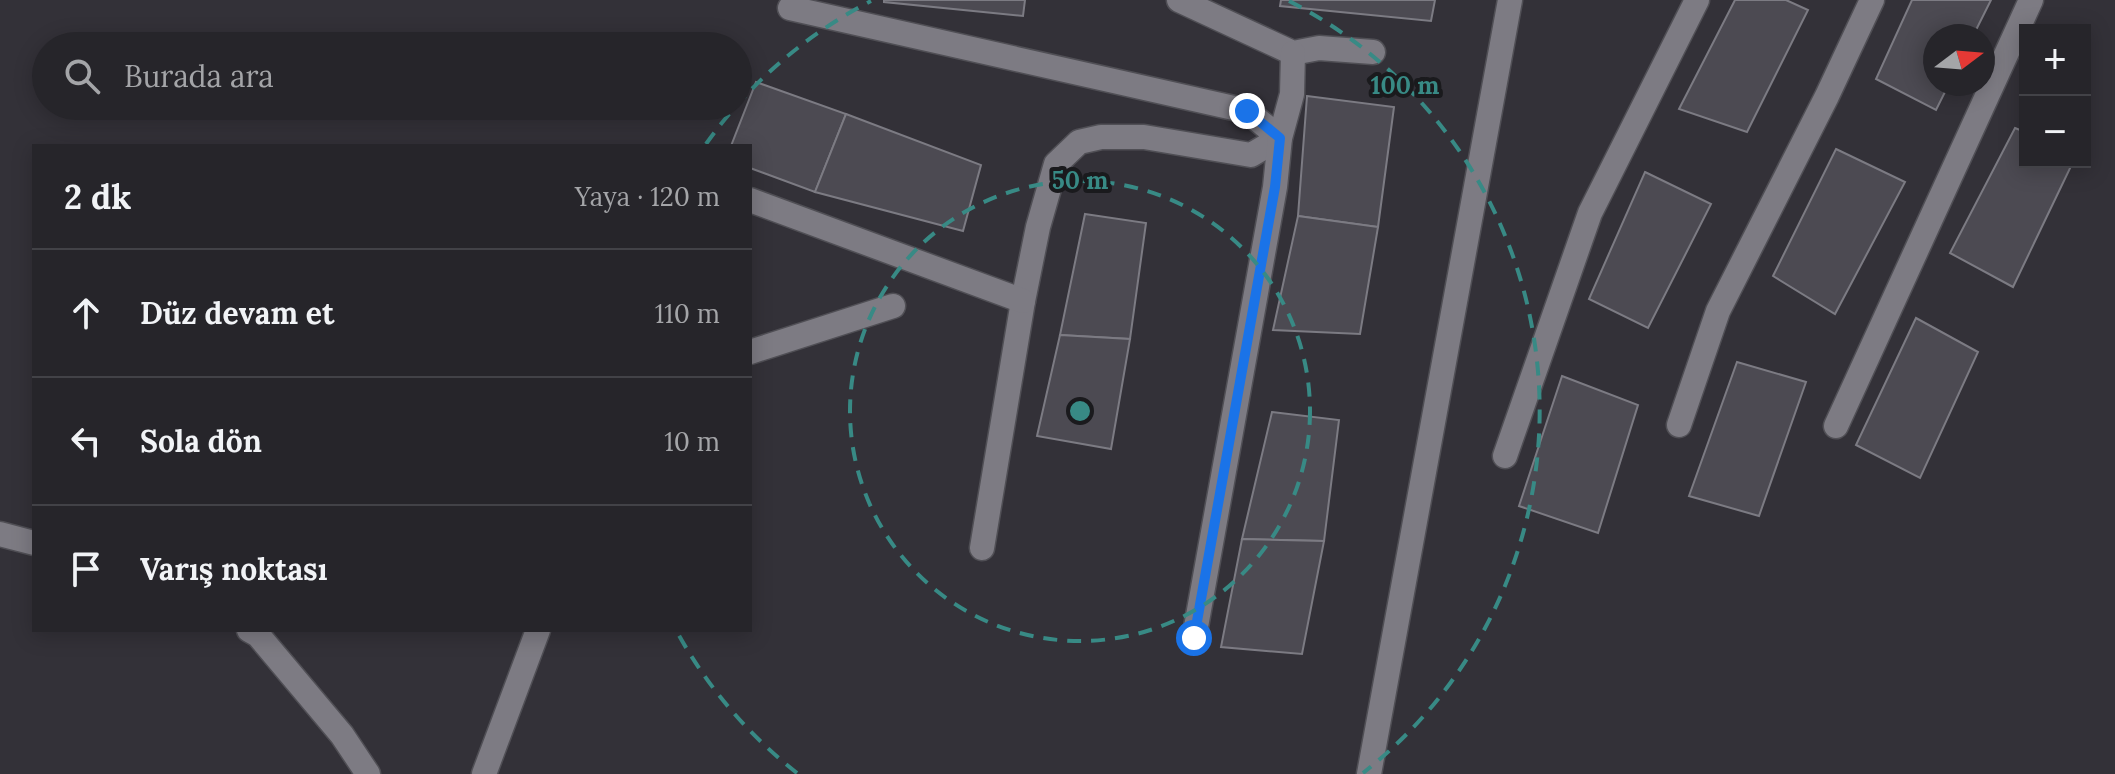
<!DOCTYPE html>
<html lang="tr">
<head>
<meta charset="utf-8">
<style>
  :root { --surface:#26252a; --page:#323136; --text:#f1f3f6; --muted:#a4a5a8; --line:#424247 }
  body { margin:0; font-family:Lora,serif; background:var(--page); color:var(--text) }
  .controls { position:absolute; right:24px; top:24px; display:grid; overflow:hidden; border-radius:0px; box-shadow:0 4px 20px #0003 }
  .controls button { width:72px; height:72px; display:grid; place-items:center; padding:0; border:0; border-bottom:2px solid var(--line); background:var(--surface); color:var(--text); font:40px sans-serif }
  .compass { position:absolute; left:1923px; top:24px; width:72px; height:72px; border-radius:50%; background:var(--surface); box-shadow:0 4px 20px #0003; rotate:74deg }
  .stop { position:absolute; width:24px; height:24px; margin:-18px; border:6px solid #1a73e8; border-radius:50%; background:#fff }
  .stop.end { background:#1a73e8; border-color:#fff; box-shadow:0 2px 8px #0008 }
  .list { margin:0; padding:0; list-style:none }
  h2 { display:flex; justify-content:space-between; align-items:center; height:104px; margin:0; padding:0 32px; font-size:34px }
  h2 small { font-size:26px; font-weight:400; color:var(--muted) }
  .list li { display:grid; grid-template-columns:52px 1fr auto; gap:24px; align-items:center; box-sizing:border-box; height:128px; padding:0 32px; border-top:2px solid var(--line) }
  .list b { display:block; font-size:30px; white-space:nowrap }
  .list em { font-size:26px; font-style:normal; color:var(--muted) }
  .icon { flex:none; width:44px; height:44px; fill:none; stroke:currentColor; stroke-width:2; stroke-linecap:round; stroke-linejoin:round }
  .map { position:relative; flex:none; width:2115px; height:774px; overflow:hidden }
  .search { position:absolute; background:var(--surface); box-shadow:0 4px 20px #0003; left:32px; top:32px; width:720px; height:88px; display:flex; align-items:center; gap:20px; box-sizing:border-box; padding:0 28px; border-radius:44px; color:var(--muted); font-size:30px }
  .panel { position:absolute; background:var(--surface); box-shadow:0 4px 20px #0003; left:32px; top:144px; width:720px; height:488px; border-radius:0px }
  .map>svg:first-child { display:block }
  .building { fill:#4c4a52; stroke:#7c7b83; stroke-width:2 }
  .lines { fill:none; stroke-linecap:round; stroke-linejoin:round }
  .street-casing { stroke:#504f55; stroke-width:27 }
  .street { stroke:#7d7b83; stroke-width:24 }
  .route { stroke:#1a73e8; stroke-width:10 }
  .ring { fill:none; stroke:#388a85; stroke-width:4; stroke-dasharray:14 10 }
  .centre { fill:#388a85; stroke:#1a1a1d; stroke-width:4 }
  .ring-label { font-size:24px; text-anchor:middle; font-weight:bold; fill:#388a85; stroke:#1a1a1d; stroke-width:8; stroke-linejoin:round; paint-order:stroke }
</style>
</head>
<body>
<div class="map">
<svg width="2115" height="774" viewBox="0 0 2115 774">
  <rect width="100%" height="100%" fill="#333138"/>
  <g class="building">
    <polygon points="884,0 1025,0 1023,16 884,2"/>
    <polygon points="1281,0 1435,0 1431,21 1280,6"/>
    <polygon points="1735,0 1786,0 1808,10 1747,132 1679,109"/>
    <polygon points="1912,0 1991,0 1973,36 1935,36 1935,84 1949,84 1936,110 1876,79"/>
    <polygon points="756,82 846,114 815,192 750,168 750,146 731,146"/>
    <polygon points="1307,96 1394,107 1378,227 1298,216"/>
    <polygon points="846,114 981,165 963,231 815,192"/>
    <polygon points="2015,128 2025,132 2025,162 2073,162 2013,287 1950,253"/>
    <polygon points="1836,149 1905,182 1835,314 1773,276"/>
    <polygon points="1645,172 1711,204 1648,328 1589,299"/>
    <polygon points="1085,214 1146,223 1130,339 1060,335"/>
    <polygon points="1298,216 1378,227 1360,334 1273,330"/>
    <polygon points="1916,318 1978,352 1920,478 1856,445"/>
    <polygon points="1060,335 1130,339 1111,449 1037,436"/>
    <polygon points="1737,362 1806,382 1759,516 1689,496"/>
    <polygon points="1562,376 1638,405 1598,533 1519,506"/>
    <polygon points="1272,412 1339,420 1324,541 1242,539"/>
    <polygon points="1242,539 1324,541 1302,654 1221,647"/>
  </g>
  <g class="lines">
    <g class="street-casing">
      <g id="street">
        <polyline points="1179,0 1293,53 1319,48 1373,52"/>
        <polyline points="790,8 1247,111 1280,138 1251,155 1144,137 1101,137 1079,142 1056,164 1038,227 1023,301 982,548"/>
        <polyline points="750,200 1023,301"/>
        <polyline points="750,352 893,306"/>
        <polyline points="1679,425 1718,311 1827,96 1872,0"/>
        <polyline points="1836,426 2031,0"/>
        <polyline points="1505,456 1590,213 1697,0"/>
        <polyline points="0,534 34,543"/>
        <polyline points="249,630 258,635 342,735 368,774"/>
        <polyline points="1194,638 1275,187 1280,138 1292,94 1293,53"/>
        <polyline points="484,774 538,630"/>
        <polyline points="1369,774 1510,0"/>
      </g>
    </g>
    <use href="#street" class="street"/>
  </g>
  <g class="lines">
    <polyline class="route" points="1194,638 1275,187 1280,138 1247,111"/>
  </g>
  <g class="ring">
    <circle cx="1080" cy="411" r="230"/>
    <path d="M797 773A460 460 0 0 1 676 630M706 144A460 460 0 0 1 871 1M1289 1A460 460 0 0 1 1363 773"/>
  </g>
  <circle cx="1080" cy="411" r="12" class="centre"/>
  <g class="ring-label">
    <text x="1405" y="94">100 m</text>
    <text x="1080" y="189">50 m</text>
  </g>
</svg>
<div class="controls">
<button>+</button>
<button>−</button>
</div>
<svg class="compass" viewBox="-18 -18 36 36"><path d="M0-13l5 13h-10z" fill="#e53935"/><path d="M0 13l5-13h-10z" fill="#a4a5a8"/></svg>
<div class="stop" style="left:1194px;top:638px"></div>
<div class="stop end" style="left:1247px;top:111px"></div>
<div class="search"><svg class="icon" aria-label="search" viewBox="0 0 24 24"><circle cx="10" cy="10" r="6"/><path d="M15 15l6 6"/></svg>Burada ara</div>
<section class="panel">
<h2>2 dk<small>Yaya · 120 m</small></h2>
<ul class="list">
<li><svg class="icon" aria-label="ahead" viewBox="0 0 24 24"><path d="M12 20V5M6 11l6-6 6 6"/></svg><div><b>Düz devam et</b></div><em>110 m</em></li>
<li><svg class="icon" aria-label="left" viewBox="0 0 24 24"><path d="M17 20v-9H6M10 6l-5 5 5 5"/></svg><div><b>Sola dön</b></div><em>10 m</em></li>
<li><svg class="icon" aria-label="arrive" viewBox="0 0 24 24"><path d="M6 21V4h12l-3 4 3 4H6"/></svg><div><b>Varış noktası</b></div></li>
</ul>
</section>
</div>
</body>
</html>
